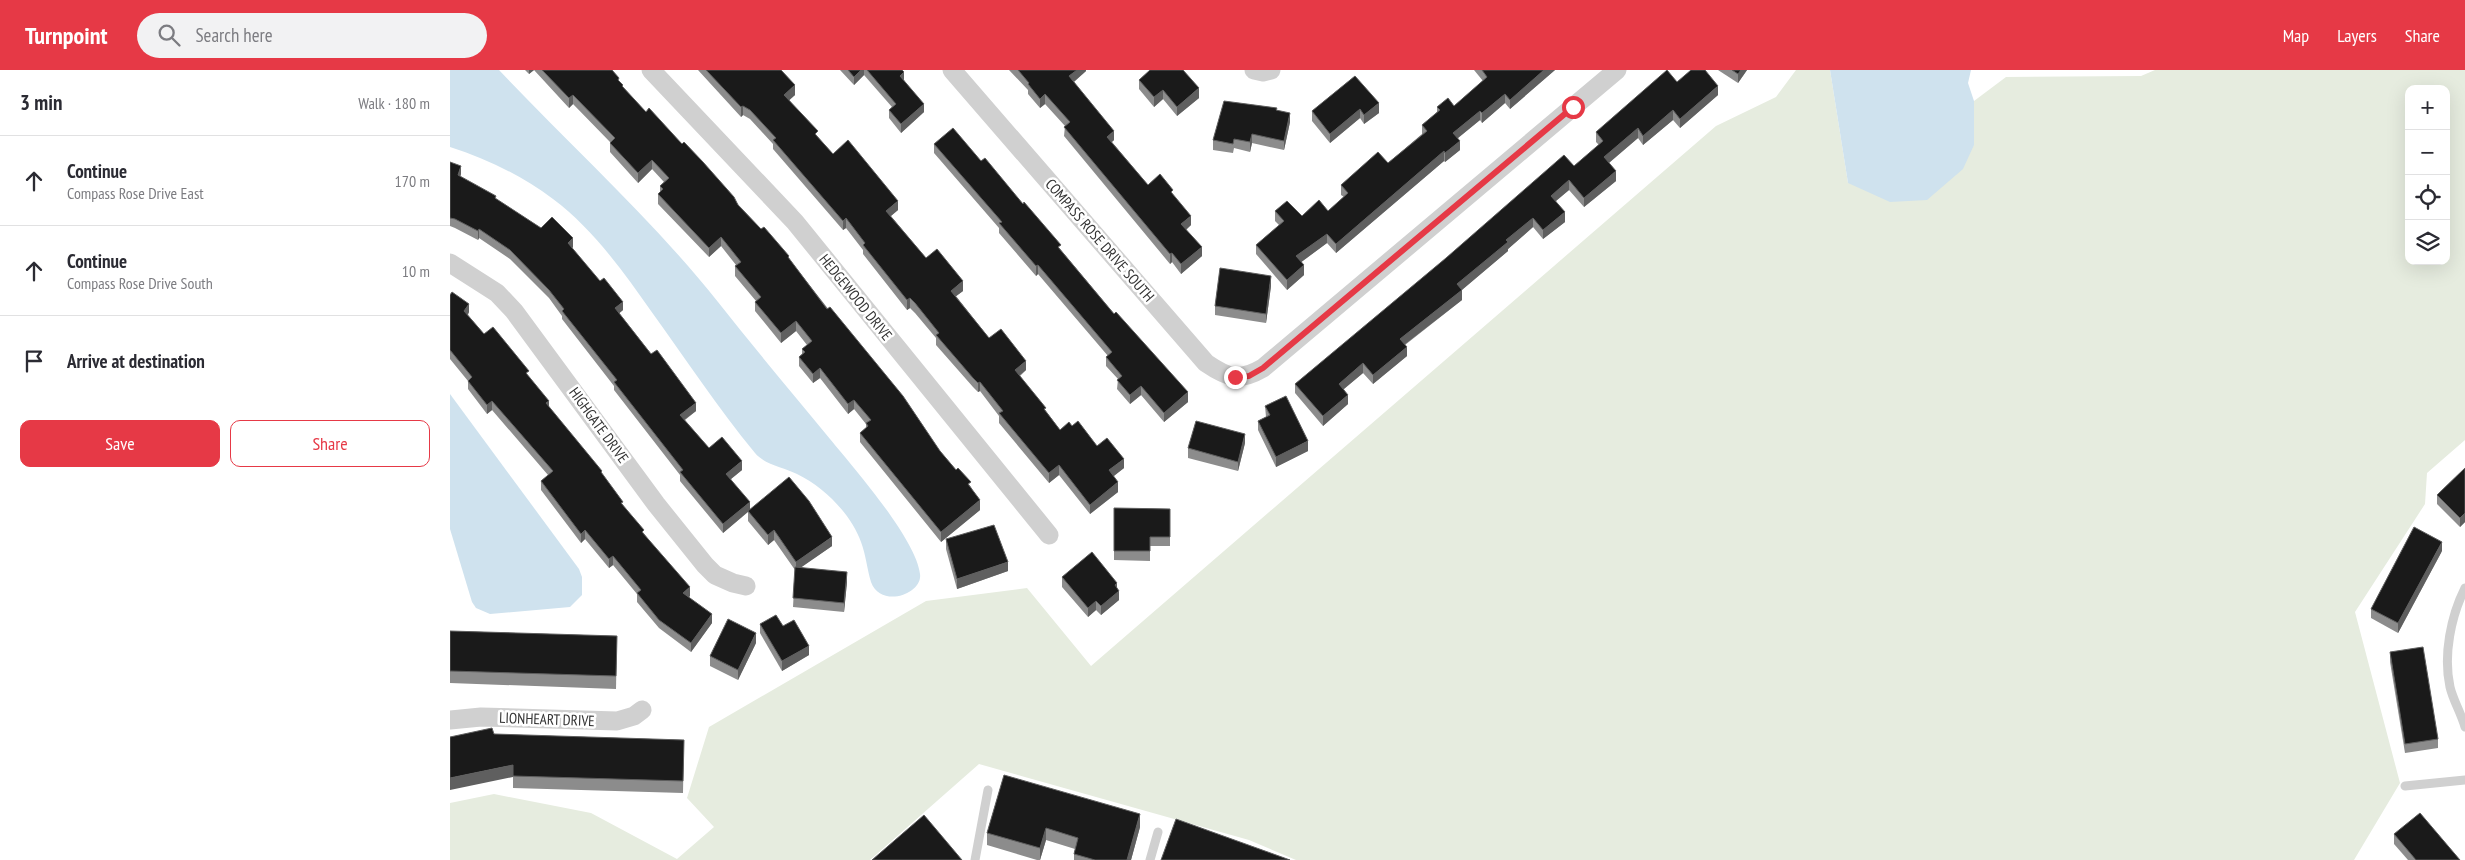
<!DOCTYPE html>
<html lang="en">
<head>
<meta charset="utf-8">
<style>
  :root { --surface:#fff; --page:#f2f2f3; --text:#2b2b33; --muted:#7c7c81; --line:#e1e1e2; --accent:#e63946 }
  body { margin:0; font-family:"PT Sans Narrow",sans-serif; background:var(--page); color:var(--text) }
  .controls { position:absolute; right:15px; top:15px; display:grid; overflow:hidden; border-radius:10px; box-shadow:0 5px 20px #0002 }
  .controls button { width:45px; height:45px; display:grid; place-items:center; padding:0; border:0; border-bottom:1px solid var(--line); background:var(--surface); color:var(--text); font:25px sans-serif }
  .stop { position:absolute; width:15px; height:15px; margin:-11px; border:4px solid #e63946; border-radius:50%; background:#fff }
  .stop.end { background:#e63946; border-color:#fff; box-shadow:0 1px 5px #0008 }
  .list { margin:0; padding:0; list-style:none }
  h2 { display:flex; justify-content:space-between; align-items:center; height:65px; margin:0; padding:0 20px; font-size:21px }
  h2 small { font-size:16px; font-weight:400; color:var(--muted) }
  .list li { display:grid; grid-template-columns:32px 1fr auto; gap:15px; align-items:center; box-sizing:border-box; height:90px; padding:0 20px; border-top:1px solid var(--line) }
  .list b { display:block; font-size:19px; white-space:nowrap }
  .list p { margin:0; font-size:16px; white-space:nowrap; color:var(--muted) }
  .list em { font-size:16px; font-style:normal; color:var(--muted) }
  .actions { display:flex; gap:10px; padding:15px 20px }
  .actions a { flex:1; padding:11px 0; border:1px solid var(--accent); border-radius:10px; text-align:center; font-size:18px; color:var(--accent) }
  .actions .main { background:var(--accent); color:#fff }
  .icon { flex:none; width:28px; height:28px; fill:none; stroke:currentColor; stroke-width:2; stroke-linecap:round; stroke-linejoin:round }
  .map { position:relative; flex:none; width:2015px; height:790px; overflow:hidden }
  header { display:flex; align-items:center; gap:30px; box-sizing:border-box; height:70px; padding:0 25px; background:var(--accent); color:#fff }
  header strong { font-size:24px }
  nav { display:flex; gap:28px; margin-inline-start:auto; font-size:18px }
  .search { width:350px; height:45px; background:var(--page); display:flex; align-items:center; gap:12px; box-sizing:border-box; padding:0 18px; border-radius:28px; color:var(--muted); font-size:19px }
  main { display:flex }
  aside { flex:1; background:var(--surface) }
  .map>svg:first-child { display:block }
  .green { fill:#e6ecdf; fill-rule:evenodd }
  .water { fill:#cfe2ee }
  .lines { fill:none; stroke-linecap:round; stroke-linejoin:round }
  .service { stroke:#d0d0d0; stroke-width:9 }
  .minor { stroke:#d0d0d0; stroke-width:19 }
  .wall { fill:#8c8c8c }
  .shaded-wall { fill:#5f5f5f }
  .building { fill:#1a1a1a; stroke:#5f5f5f }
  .route { stroke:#e63946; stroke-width:6 }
  .labels { text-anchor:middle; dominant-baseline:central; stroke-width:5; stroke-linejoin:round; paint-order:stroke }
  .street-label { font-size:15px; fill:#333; stroke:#fff }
</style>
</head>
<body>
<header>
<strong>Turnpoint</strong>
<div class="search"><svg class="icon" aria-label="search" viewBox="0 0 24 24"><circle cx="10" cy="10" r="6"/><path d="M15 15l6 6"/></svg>Search here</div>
<nav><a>Map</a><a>Layers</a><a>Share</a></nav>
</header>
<main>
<aside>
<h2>3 min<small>Walk · 180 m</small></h2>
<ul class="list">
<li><svg class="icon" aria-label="ahead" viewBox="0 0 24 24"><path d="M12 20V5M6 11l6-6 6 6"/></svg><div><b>Continue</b><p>Compass Rose Drive East</p></div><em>170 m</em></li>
<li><svg class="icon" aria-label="ahead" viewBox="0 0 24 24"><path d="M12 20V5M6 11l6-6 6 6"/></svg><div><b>Continue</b><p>Compass Rose Drive South</p></div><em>10 m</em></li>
<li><svg class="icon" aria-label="arrive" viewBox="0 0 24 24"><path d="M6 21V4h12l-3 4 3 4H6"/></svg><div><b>Arrive at destination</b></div></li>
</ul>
<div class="actions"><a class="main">Save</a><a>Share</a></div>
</aside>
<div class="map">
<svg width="2015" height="790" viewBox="0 0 2015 790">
  <rect width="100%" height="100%" fill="#fff"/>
  <path class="green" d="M1346 0H1380L1398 113 1524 75V31L1556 7 1691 6 1705 0H2015V370L1977 403 1975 434 1905 542 1950 713 1904 790H846L799 770 529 694 420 790H0V733L44 724 141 743 227 789 264 757 237 728 259 657 476 531 577 518 641 596 1266 56 1326 27ZM1959 19H1996V191H1959Z"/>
  <g class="water">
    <path d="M0 0H49C122 77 202 149 268 232 305 279 343 324 380 369 404 398 466 469 470 504 473 524 431 539 421 512 417 499 416 485 411 472 401 444 374 417 347 404 334 397 315 395 305 383 268 338 235 288 201 241 173 201 142 158 103 129 71 105 37 89 0 77Z"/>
    <polygon points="1380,0 1521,0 1518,13 1524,31 1524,75 1513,99 1477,130 1440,132 1398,113"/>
    <polygon points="0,324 129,499 132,507 132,525 120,537 40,544 26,538 22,532 0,459"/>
  </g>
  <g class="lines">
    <g class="service">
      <path d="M2015 518C2001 546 1993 585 2000 617 2003 630 2011 643 2015 657"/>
      <polyline points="1955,716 2015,710"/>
      <polyline points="525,790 538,720"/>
      <polyline points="700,790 708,762"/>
    </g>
    <g class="minor">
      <polyline points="201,0 345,152 599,465"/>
      <path d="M502 0 756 293C778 308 789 312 813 298L1167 0"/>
      <polyline points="804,0 813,2 821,0"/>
      <polyline points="0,193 47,223 64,241 206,434 255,495 265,505 283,513 296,516"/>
      <polyline points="0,650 31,647 167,651 184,646 192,640"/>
    </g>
  </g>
  <g class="wall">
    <polygon points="75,0 162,0 173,18 196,42 232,74 339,189 490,381 521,417 530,440 491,472 410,372 410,363 416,358 416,354 404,339 398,344 370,308 363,313 349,296 349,287 352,284 352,279 357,275 346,261 331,273 305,241 305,232 306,231 285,206 285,196 286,195 271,176 259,187 208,134 208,124 210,122 210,116 214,112 202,99 188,113 160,82 160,72 123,34 119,38 84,0 79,4"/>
    <polygon points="248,0 331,0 345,25 339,30 368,67 383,84 448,140 441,146 476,188 513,221 506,226 539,268 576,300 570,306 610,360 622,356 674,398 663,406 668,422 640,444 609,405 599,413 549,353 549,346 530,321 528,322 523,317 486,275 486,268 465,243 460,238 457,240 413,184 413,180 396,158 393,160 323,79 323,74 300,49 293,45 291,47"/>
    <polygon points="390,0 452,0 454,10 474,42 451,63 439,48 439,40 442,37 414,5 404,15"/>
    <polygon points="559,0 636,0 636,1 624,12 664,70 662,72 698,115 723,125 741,155 736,160 752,186 731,204 722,192 720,194 614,66 615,56 595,34 590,38 578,24 578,20"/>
    <polygon points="1024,0 1105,0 1060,39 1055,33 1032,53 1030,50 1008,68 1010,80 995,92 994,91 886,183 877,173 851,192 854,205 837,220 806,184 806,175 829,155 825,151 825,141 852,146 878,141 894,127 891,125 891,115 938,93 972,64 972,55 987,42 987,37 1004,36 1033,11"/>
    <polygon points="1268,0 1297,0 1288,13"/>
    <polygon points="905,6 929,43 914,54 910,48 880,73 862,51 862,41"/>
    <polygon points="689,10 749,28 727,46 713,29 704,37 689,19"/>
    <polygon points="1227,12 1268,25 1230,58 1223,50 1193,75 1188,68 1159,93 1166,111 1134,137 1119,120 1106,131 1115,152 1093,169 1083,157 1058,179 1058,181 1012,220 1012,230 955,275 957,286 923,314 913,303 894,319 898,334 873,356 845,323 845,314 1124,96 1149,75 1146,72 1146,62"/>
    <polygon points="827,40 840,52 834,80 802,73 800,82 784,78 783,83 763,80 763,70"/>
    <polygon points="484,74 531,91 611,180 738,332 714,352 691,325 680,334 667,319 668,309 656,296 656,287 658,286 588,204 586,206 549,163 549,158 484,83"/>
    <polygon points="0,92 11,104 10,107 46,129 91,158 123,177 122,178 173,240 169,243 246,341 235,350 259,378 292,400 281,409 300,440 382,476 351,497 397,512 394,542 343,537 345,500 324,470 318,475 298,451 298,442 273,463 230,411 230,405 164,320 164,316 112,249 112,246 99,228 60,189 29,168 28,170 5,158 0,156"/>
    <polygon points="821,216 816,253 765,245 765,236"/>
    <polygon points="0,225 19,242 18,245 34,264 79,307 99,338 152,404 173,435 240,526 239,527 262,553 241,582 209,558 187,532 187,524 163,495 159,498 135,469 131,473 91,420 91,411 98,405 42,340 37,344 18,319 18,311 0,289"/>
    <polygon points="815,336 858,381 826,397 808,360 808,351 816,347"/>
    <polygon points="795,373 788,401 738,388 738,378"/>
    <polygon points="2015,398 2015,452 2010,457 1987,434 1987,425"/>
    <polygon points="664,438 720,439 720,476 700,476 700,491 664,490"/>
    <polygon points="496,469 558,501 507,519 496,479"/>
    <polygon points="1992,481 1948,563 1921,548 1921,539"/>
    <polygon points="612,507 667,518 669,530 651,545 646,540 638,547 612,517"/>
    <polygon points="310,554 333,556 359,585 332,601 310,563"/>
    <polygon points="0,561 167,566 166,619 0,613"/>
    <polygon points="306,573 288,610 260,596 260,586"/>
    <polygon points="1940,582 1988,669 1988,678 1955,683 1940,592"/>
    <polygon points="44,664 234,670 233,723 63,718 63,707"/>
    <polygon points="554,705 690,757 681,790 624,790 624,784 625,779 596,770 590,790 587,790 537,775 537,763"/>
    <polygon points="1944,764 2010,790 1958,790 1944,774"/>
  </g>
  <g class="shaded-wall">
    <polygon points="79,0 84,0 79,4"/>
    <polygon points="411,0 414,0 414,5 404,15 404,7"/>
    <polygon points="627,0 636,0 636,1 619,16 619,6"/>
    <polygon points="1094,0 1105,0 1060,39 1060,30"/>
    <polygon points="1291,0 1297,0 1288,13 1288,4"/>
    <polygon points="454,2 454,10 450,6"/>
    <polygon points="345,15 345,25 334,35 334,25"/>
    <polygon points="1268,16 1268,25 1230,58 1230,49"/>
    <polygon points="749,18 749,28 727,46 727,37"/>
    <polygon points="713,20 713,29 704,37 704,27"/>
    <polygon points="595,24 595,34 590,38 590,29"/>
    <polygon points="1055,24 1055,33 1032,53 1032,43"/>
    <polygon points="123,25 123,34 119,38 119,28"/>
    <polygon points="929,33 929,43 914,54 914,45"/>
    <polygon points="474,34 474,42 451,63 451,54"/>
    <polygon points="293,36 293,45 291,47 291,37"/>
    <polygon points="910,39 910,48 880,73 880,64"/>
    <polygon points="1223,40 1223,50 1193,75 1193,66"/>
    <polygon points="1030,41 1030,50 1003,72 1003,63"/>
    <polygon points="840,43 840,52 834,80 834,71"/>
    <polygon points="1188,58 1188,68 1154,97 1154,87"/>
    <polygon points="664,61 664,70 657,76 657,67"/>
    <polygon points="802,64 802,73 800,82 800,72"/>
    <polygon points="1010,71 1010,80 995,92 995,83"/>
    <polygon points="994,81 994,91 886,183 886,174"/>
    <polygon points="202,90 202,99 188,113 188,103"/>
    <polygon points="11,96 11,104 8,114 8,105"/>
    <polygon points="1166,101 1166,111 1134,137 1134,128"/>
    <polygon points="1119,110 1119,120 1101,135 1101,126"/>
    <polygon points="448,131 448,140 436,150 436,141"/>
    <polygon points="1115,142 1115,152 1093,169 1093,160"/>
    <polygon points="741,146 741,155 731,164 731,154"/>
    <polygon points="396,148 396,158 393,160 393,151"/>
    <polygon points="1083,148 1083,157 1058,179 1058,181 1007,224 1007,214 1056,170"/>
    <polygon points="29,159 29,168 28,170 28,161"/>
    <polygon points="877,164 877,173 846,196 846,186"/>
    <polygon points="271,167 271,176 259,187 259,178"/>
    <polygon points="123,168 123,177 118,182 118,173"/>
    <polygon points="752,177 752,186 731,204 731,194"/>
    <polygon points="722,183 722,192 720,194 720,184"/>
    <polygon points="588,195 588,204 586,206 586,196"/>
    <polygon points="854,195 854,205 837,220 837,210"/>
    <polygon points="821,206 821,216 816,253 816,244"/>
    <polygon points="513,211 513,221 501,230 501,221"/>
    <polygon points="1012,220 1012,230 950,278 950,269"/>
    <polygon points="460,228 460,238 457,240 457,230"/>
    <polygon points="173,232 173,240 165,247 165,238"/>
    <polygon points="19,234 19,242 14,250 14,241"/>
    <polygon points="346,251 346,261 331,273 331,263"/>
    <polygon points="957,277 957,286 923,314 923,305"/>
    <polygon points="576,291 576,300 565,309 565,300"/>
    <polygon points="913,293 913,303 889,323 889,314"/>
    <polygon points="370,298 370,308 363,313 363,304"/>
    <polygon points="530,312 530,321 528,322 528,313"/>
    <polygon points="691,316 691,325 680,334 680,325"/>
    <polygon points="738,322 738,332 714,352 714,343"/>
    <polygon points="898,325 898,334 873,356 873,346"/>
    <polygon points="404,330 404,339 398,344 398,334"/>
    <polygon points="42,331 42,340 37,344 37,335"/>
    <polygon points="99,331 99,339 96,333"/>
    <polygon points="246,333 246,341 230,353 230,345"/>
    <polygon points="795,364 795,373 788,401 788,392"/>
    <polygon points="858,371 858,381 826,397 826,387"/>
    <polygon points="674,389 674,398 659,410 659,400"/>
    <polygon points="292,391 292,400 276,413 276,404"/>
    <polygon points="609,395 609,405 599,413 599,403"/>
    <polygon points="668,412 668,422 640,444 640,435"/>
    <polygon points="530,430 530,440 491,472 491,462"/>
    <polygon points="300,432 300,440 273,463 273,454"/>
    <polygon points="2015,443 2015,452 2010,457 2010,448"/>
    <polygon points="135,460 135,469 131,473 131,464"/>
    <polygon points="324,460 324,470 318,475 318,465"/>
    <polygon points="382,467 382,476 346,501 346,492"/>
    <polygon points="1992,472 1992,481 1948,563 1948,553"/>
    <polygon points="163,486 163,495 159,498 159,489"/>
    <polygon points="558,492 558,501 507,519 507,509"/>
    <polygon points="397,502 397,512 394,542 394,533"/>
    <polygon points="667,513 667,523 669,521 669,530 651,545 651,536 665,515"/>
    <polygon points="240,517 240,526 233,532 233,523"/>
    <polygon points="646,531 646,540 638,547 638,538"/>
    <polygon points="262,544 262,553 241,582 241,573"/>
    <polygon points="306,563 306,573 288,610 288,600"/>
    <polygon points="359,576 359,585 332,601 332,591"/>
    <polygon points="63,695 63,707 0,720 0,708"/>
    <polygon points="690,744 690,757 681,790 677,790"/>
    <polygon points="596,758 596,770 590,790 590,778"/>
  </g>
  <g class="building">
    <polygon points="92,0 162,0 169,8 168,10 173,15 172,16 196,42 199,38 232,74 234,72 253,92 284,127 288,135 311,159 314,157 339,186 338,187 377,239 380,237 453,326 490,381 506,400 508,398 521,412 518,414 530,430 491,462 410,363 418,356 416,353 421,350 404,330 398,334 370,298 363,304 349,287 355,282 352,279 362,271 346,251 331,263 305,232 311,227 285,196 291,192 271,167 259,178 208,124 213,119 210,116 219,108 202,90 188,103 160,73 165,68 123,25 119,28"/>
    <polygon points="256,0 331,0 345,15 334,25 368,61 365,64 383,84 398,70 448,131 436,141 476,188 487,179 513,211 501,221 539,268 551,259 576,291 565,300 596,338 594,339 610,360 619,352 622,356 628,351 647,376 657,368 674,389 659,400 668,412 640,435 609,395 599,403 549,343 553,341 530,312 528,313 523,308 486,265 489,263 465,233 460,228 457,230 413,175 415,173 396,148 393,151 323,70 326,68 300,40 293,36 291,37"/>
    <polygon points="398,0 411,0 404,7"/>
    <polygon points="417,0 452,0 454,2 450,6 474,34 451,54 439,40 446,34"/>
    <polygon points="568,0 627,0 619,6 664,61 657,67 698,115 710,104 723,120 721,122 741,146 731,154 752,177 731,194 722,183 720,184 614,57 620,52 595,24 590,29 578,14 579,13"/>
    <polygon points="700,0 733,0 749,18 727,37 713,20 704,27 689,10"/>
    <polygon points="1032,0 1094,0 1060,30 1055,24 1032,43 1030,41 1003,63 1010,71 995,83 994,81 886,174 877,164 846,186 854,195 837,210 806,175 834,151 825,141 837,131 852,146 869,130 878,141 898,123 891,115 928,82 938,93 977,61 972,55 990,40 987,37 998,28 1004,36 1037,7"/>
    <polygon points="1217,0 1227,12 1241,0 1255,0 1268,16 1230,49 1223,40 1193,66 1188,58 1154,87 1166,101 1134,128 1119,110 1101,126 1115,142 1093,160 1083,148 1056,170 1058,172 1007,214 1012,220 950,269 957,277 923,305 913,293 889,314 898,325 873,346 845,314 996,188 1114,85 1124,96 1153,71 1146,62"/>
    <polygon points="1282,0 1291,0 1288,4"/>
    <polygon points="905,6 929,33 914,45 910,39 880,64 862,41"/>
    <polygon points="774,31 827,38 826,40 840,43 834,71 802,64 800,72 784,69 783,74 763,70"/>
    <polygon points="503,58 531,91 535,88 573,134 574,132 611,175 608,177 664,244 666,242 738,322 714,343 691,316 680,325 667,310 672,306 656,287 662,282 588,195 586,196 549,153 552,152 484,74"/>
    <polygon points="0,92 11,96 8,105 46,126 45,128 91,158 102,147 123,168 118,173 150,211 154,208 173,232 165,238 201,284 207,280 246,333 230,345 259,378 272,367 292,391 276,404 300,432 273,454 230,402 233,400 164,312 167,310 112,241 114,239 99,220 60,180 29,159 28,161 5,149 0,148"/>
    <polygon points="770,198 821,206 816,244 765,236"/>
    <polygon points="2,222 19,234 14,241 34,264 43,257 79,301 76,303 99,331 96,333 152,401 151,402 173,432 171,433 194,460 192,462 240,517 233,523 262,544 241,573 209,550 187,523 191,520 163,486 159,489 135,460 131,464 91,411 103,401 42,331 37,335 18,311 22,307 0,280 0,225"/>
    <polygon points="836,326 858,371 826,387 808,351 820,345 815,336"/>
    <polygon points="746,351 795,364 788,392 738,378"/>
    <polygon points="2015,398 2015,443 2010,448 1987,425"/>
    <polygon points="339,407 359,431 382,467 346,492 324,460 318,465 298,441"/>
    <polygon points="664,438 720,439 720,467 700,467 700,481 664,481"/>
    <polygon points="544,455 558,492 507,509 496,469"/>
    <polygon points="1964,457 1992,472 1948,553 1921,539"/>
    <polygon points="642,482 667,513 665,515 669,521 651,536 646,531 638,538 612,507"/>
    <polygon points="345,497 397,502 394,533 343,528"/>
    <polygon points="326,545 333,556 344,550 359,576 332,591 310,554"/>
    <polygon points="278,549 306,563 288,600 260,586"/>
    <polygon points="0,561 167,566 166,606 0,601"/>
    <polygon points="1973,577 1988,669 1955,674 1940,582"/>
    <polygon points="42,658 44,664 234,670 233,711 63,706 63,695 0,708 0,667"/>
    <polygon points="554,705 690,744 677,790 645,790 624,784 628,768 596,758 590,778 537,763"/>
    <polygon points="1970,743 2010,790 1966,790 1944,764"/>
    <polygon points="474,745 512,790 422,790"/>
    <polygon points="726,749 840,790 711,790"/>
  </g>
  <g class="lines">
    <polyline class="route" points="785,307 799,306 813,298 1123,37"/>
  </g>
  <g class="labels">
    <g class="street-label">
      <text transform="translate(650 170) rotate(49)">COMPASS ROSE DRIVE SOUTH</text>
      <text transform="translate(406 227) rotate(51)">HEDGEWOOD DRIVE</text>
      <text transform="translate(149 355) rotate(54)">HIGHGATE DRIVE</text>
      <text transform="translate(97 649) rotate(2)">LIONHEART DRIVE</text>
    </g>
  </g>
</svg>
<div class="controls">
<button>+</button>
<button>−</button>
<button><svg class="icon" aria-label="locate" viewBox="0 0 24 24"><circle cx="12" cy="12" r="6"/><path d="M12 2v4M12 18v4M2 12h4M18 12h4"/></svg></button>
<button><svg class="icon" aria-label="layers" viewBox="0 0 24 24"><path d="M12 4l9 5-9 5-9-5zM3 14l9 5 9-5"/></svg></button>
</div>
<div class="stop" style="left:1123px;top:37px"></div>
<div class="stop end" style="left:785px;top:307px"></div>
</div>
</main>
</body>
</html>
